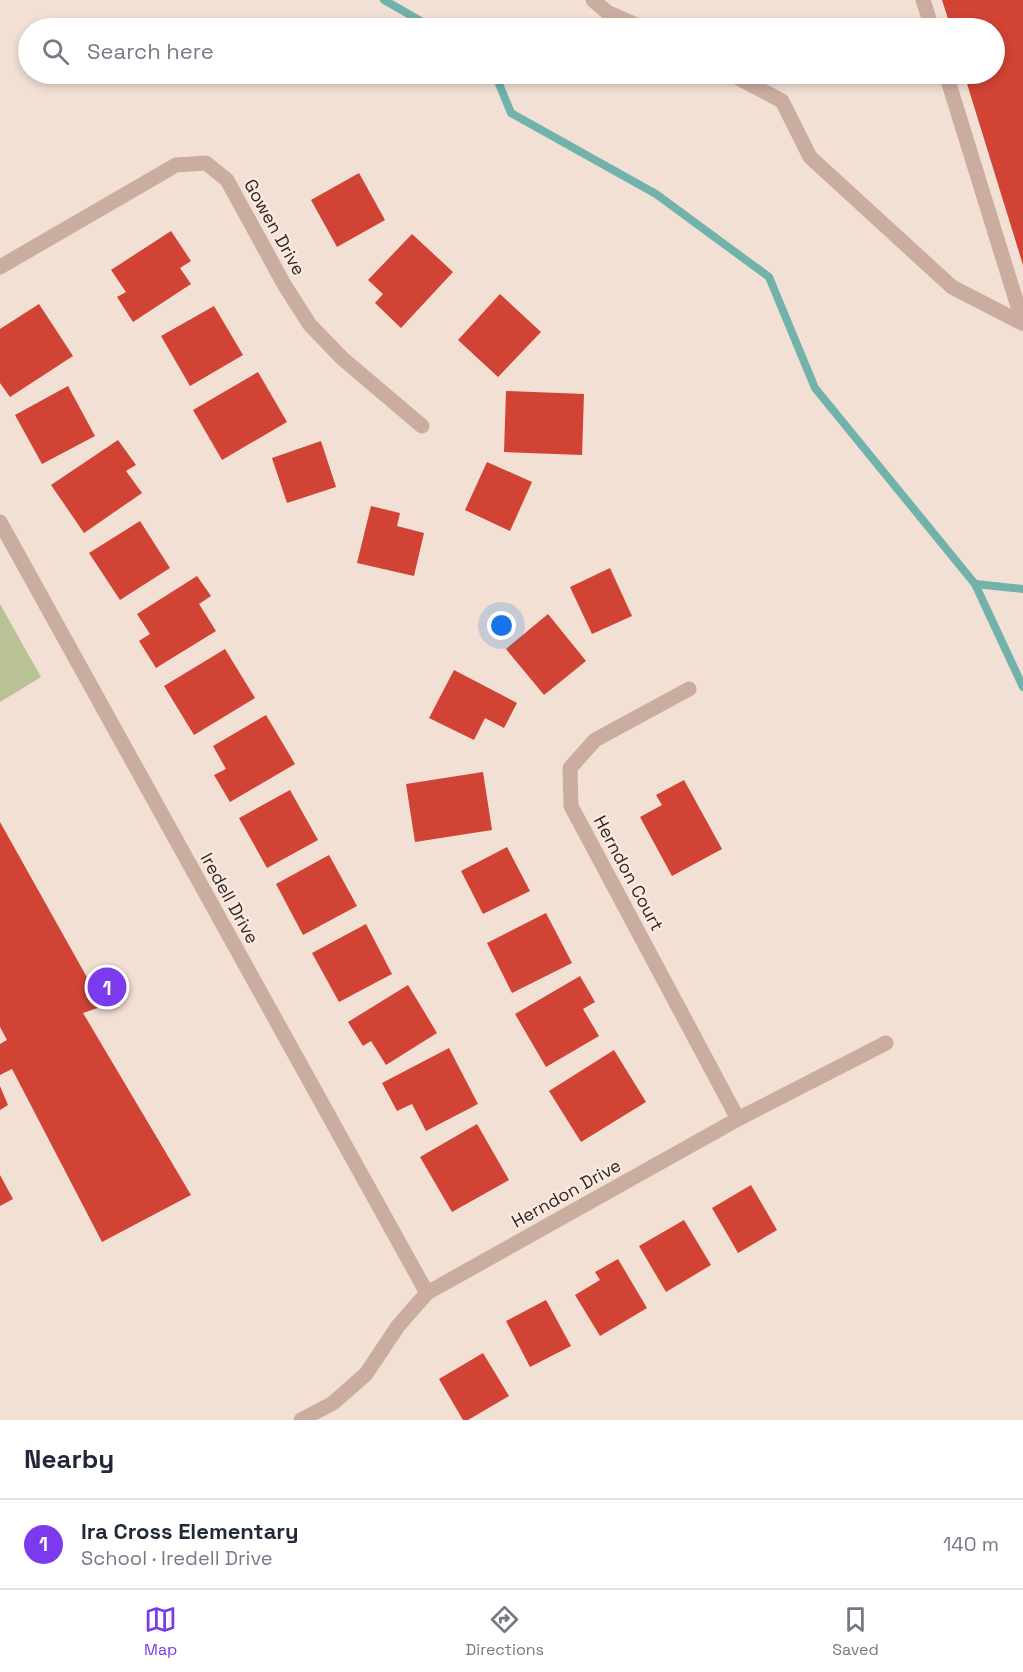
<!DOCTYPE html>
<html lang="en">
<head>
<meta charset="utf-8">
<style>
  :root { --surface:#fff; --page:#f2f2f3; --text:#1f2937; --muted:#747a83; --line:#e0e1e3; --accent:#7c3aed }
  body { margin:0; font-family:"Space Grotesk",sans-serif; background:var(--page); color:var(--text) }
  .you { position:absolute; left:502px; top:626px; width:21px; height:21px; margin:-15px; border:4px solid #fff; border-radius:50%; background:#1a73e8; box-shadow:0 0 0 9px #1a73e833 }
  .badge { display:grid; place-items:center; width:39px; height:39px; border-radius:50%; background:var(--accent); color:#fff; font-size:20px; font-weight:700 }
  .pin { position:absolute; translate:-50% -50%; border:3px solid #fff; box-shadow:0 2px 6px #0006 }
  .list { margin:0; padding:0; list-style:none }
  h2 { display:flex; justify-content:space-between; align-items:center; height:78px; margin:0; padding:0 24px; font-size:26px }
  h2 small { font-size:20px; font-weight:400; color:var(--muted) }
  .list li { display:grid; grid-template-columns:39px 1fr auto; gap:18px; align-items:center; box-sizing:border-box; height:90px; padding:0 24px; border-top:2px solid var(--line) }
  .list b { display:block; font-size:22px; white-space:nowrap }
  .list p { margin:0; font-size:20px; white-space:nowrap; color:var(--muted) }
  .list em { font-size:20px; font-style:normal; color:var(--muted) }
  .icon { flex:none; width:33px; height:33px; fill:none; stroke:currentColor; stroke-width:2; stroke-linecap:round; stroke-linejoin:round }
  .map { position:relative; flex:none; width:1023px; height:1420px; overflow:hidden }
  .search { position:absolute; background:var(--surface); box-shadow:0 3px 9px #0003; left:18px; right:18px; top:18px; height:66px; display:flex; align-items:center; gap:15px; box-sizing:border-box; padding:0 21px; border-radius:33px; color:var(--muted); font-size:22px }
  .sheet { height:168px; background:var(--surface) }
  nav { display:flex; justify-content:space-around; align-items:center; box-sizing:border-box; height:84px; border-top:2px solid var(--line); background:var(--surface); font-size:16px; color:var(--muted) }
  nav a { display:grid; justify-items:center; gap:3px }
  nav .on { color:var(--accent) }
  .map>svg:first-child { display:block }
  .green { fill:#b9c294 }
  .lines { fill:none; stroke-linecap:round; stroke-linejoin:round }
  .stream { stroke:#71b2ab; stroke-width:8 }
  .building { fill:#d14334 }
  .service { stroke:#cbada0; stroke-width:15 }
  .minor { stroke:#cbada0; stroke-width:15 }
  .labels { text-anchor:middle; dominant-baseline:central; stroke-width:4.5; stroke-linejoin:round; paint-order:stroke }
  .street-label { font-size:18px; fill:#342624; stroke:#faebe0 }
</style>
</head>
<body>
<div class="map">
<svg width="1023" height="1420" viewBox="0 0 1023 1420">
  <rect width="100%" height="100%" fill="#f2e0d4"/>
  <polygon class="green" points="0,604 41,677 0,702"/>
  <g class="lines">
    <g class="stream">
      <polyline points="384,0 433,28"/>
      <polyline points="495,74 511,113 656,194 769,277 815,388 975,584 1023,589"/>
      <polyline points="975,584 1023,687"/>
    </g>
  </g>
  <g class="building">
    <polygon points="942,0 1023,0 1023,265 964,74 994,74 994,28 951,28"/>
    <polygon points="359,173 385,220 337,247 311,200"/>
    <polygon points="171,231 191,261 180,268 191,284 133,322 117,297 126,292 111,270"/>
    <polygon points="412,234 453,272 401,328 375,303 383,294 368,280"/>
    <polygon points="500,294 541,332 498,377 458,340"/>
    <polygon points="39,304 73,356 10,397 0,383 0,329"/>
    <polygon points="214,306 243,355 190,386 161,336"/>
    <polygon points="258,372 287,422 222,460 193,410"/>
    <polygon points="68,386 95,436 42,464 15,415"/>
    <polygon points="506,391 584,394 582,455 504,452"/>
    <polygon points="118,440 136,465 126,471 142,493 84,533 51,485"/>
    <polygon points="321,441 336,487 287,503 272,458"/>
    <polygon points="487,462 532,482 510,531 465,510"/>
    <polygon points="371,506 400,513 397,526 424,533 414,576 357,563"/>
    <polygon points="140,521 170,568 120,600 89,553"/>
    <polygon points="610,568 632,616 592,634 570,587"/>
    <polygon points="197,576 211,596 199,604 216,631 156,668 139,641 150,634 137,614"/>
    <polygon points="548,614 586,661 544,695 506,649"/>
    <polygon points="225,649 255,698 194,735 164,686"/>
    <polygon points="454,670 517,703 504,728 485,718 474,740 429,718"/>
    <polygon points="266,715 295,764 230,802 214,775 226,769 213,746"/>
    <polygon points="483,772 492,830 415,842 406,784"/>
    <polygon points="684,780 722,849 672,876 640,817 662,805 656,795"/>
    <polygon points="290,790 318,840 267,868 239,818"/>
    <polygon points="0,822 103,1006 83,1013 191,1195 102,1242 12,1069 0,1075 0,1044 7,1040 0,1027"/>
    <polygon points="507,847 530,891 483,914 461,871"/>
    <polygon points="329,855 357,906 303,935 276,884"/>
    <polygon points="546,913 572,963 512,993 487,943"/>
    <polygon points="366,924 392,974 339,1002 312,953"/>
    <polygon points="580,976 595,1002 583,1009 599,1036 546,1067 515,1014"/>
    <polygon points="408,985 437,1033 386,1065 371,1041 363,1046 348,1022"/>
    <polygon points="449,1048 478,1104 426,1131 412,1104 397,1111 382,1083"/>
    <polygon points="614,1050 646,1102 581,1142 549,1091"/>
    <polygon points="0,1086 8,1105 0,1110"/>
    <polygon points="477,1124 509,1180 452,1212 420,1157"/>
    <polygon points="0,1175 13,1199 0,1206"/>
    <polygon points="751,1185 777,1230 738,1253 712,1208"/>
    <polygon points="684,1220 711,1265 666,1292 639,1246"/>
    <polygon points="618,1259 647,1308 600,1336 575,1295 600,1280 595,1272"/>
    <polygon points="546,1300 571,1346 530,1367 506,1321"/>
    <polygon points="483,1353 509,1396 468,1420 463,1420 439,1379"/>
  </g>
  <g class="lines">
    <g class="service">
      <polyline points="593,0 607,12 643,28"/>
      <polyline points="923,0 932,28"/>
      <polyline points="731,74 782,101 810,157 952,287 1022,323"/>
      <polyline points="946,74 1023,323"/>
    </g>
    <g class="minor">
      <polyline points="0,267 176,165 206,163 227,180 285,286 310,325 343,359 422,426"/>
      <polyline points="0,522 427,1293"/>
      <polyline points="689,689 595,740 570,768 571,806 738,1119"/>
      <polyline points="301,1420 333,1403 366,1374 398,1326 427,1293 738,1119 886,1043"/>
    </g>
  </g>
  <g class="labels">
    <g class="street-label">
      <text transform="translate(275 227) rotate(61)">Gowen Drive</text>
      <text transform="translate(629 873) rotate(62)">Herndon Court</text>
      <text transform="translate(230 898) rotate(61)">Iredell Drive</text>
      <text transform="translate(566 1193) rotate(-29)">Herndon Drive</text>
    </g>
  </g>
</svg>
<div class="you"></div>
<div class="pin badge" style="left:107px;top:987px">1</div>
<div class="search"><svg class="icon" aria-label="search" viewBox="0 0 24 24"><circle cx="10" cy="10" r="6"/><path d="M15 15l6 6"/></svg>Search here</div>
</div>
<section class="sheet">
<h2>Nearby<small></small></h2>
<ul class="list">
<li><span class="badge">1</span><div><b>Ira Cross Elementary</b><p>School · Iredell Drive</p></div><em>140 m</em></li>
</ul>
</section>
<nav>
<a class="on"><svg class="icon" aria-label="map" viewBox="0 0 24 24"><path d="M3 6l6-2 6 2 6-2v14l-6 2-6-2-6 2zM9 4v14M15 6v14"/></svg>Map</a>
<a><svg class="icon" aria-label="directions" viewBox="0 0 24 24"><path d="M12 3l9 9-9 9-9-9zM9 14v-3h6M13 9l2 2-2 2"/></svg>Directions</a>
<a><svg class="icon" aria-label="saved" viewBox="0 0 24 24"><path d="M7 4h10v16l-5-4-5 4z"/></svg>Saved</a>
</nav>
</body>
</html>
